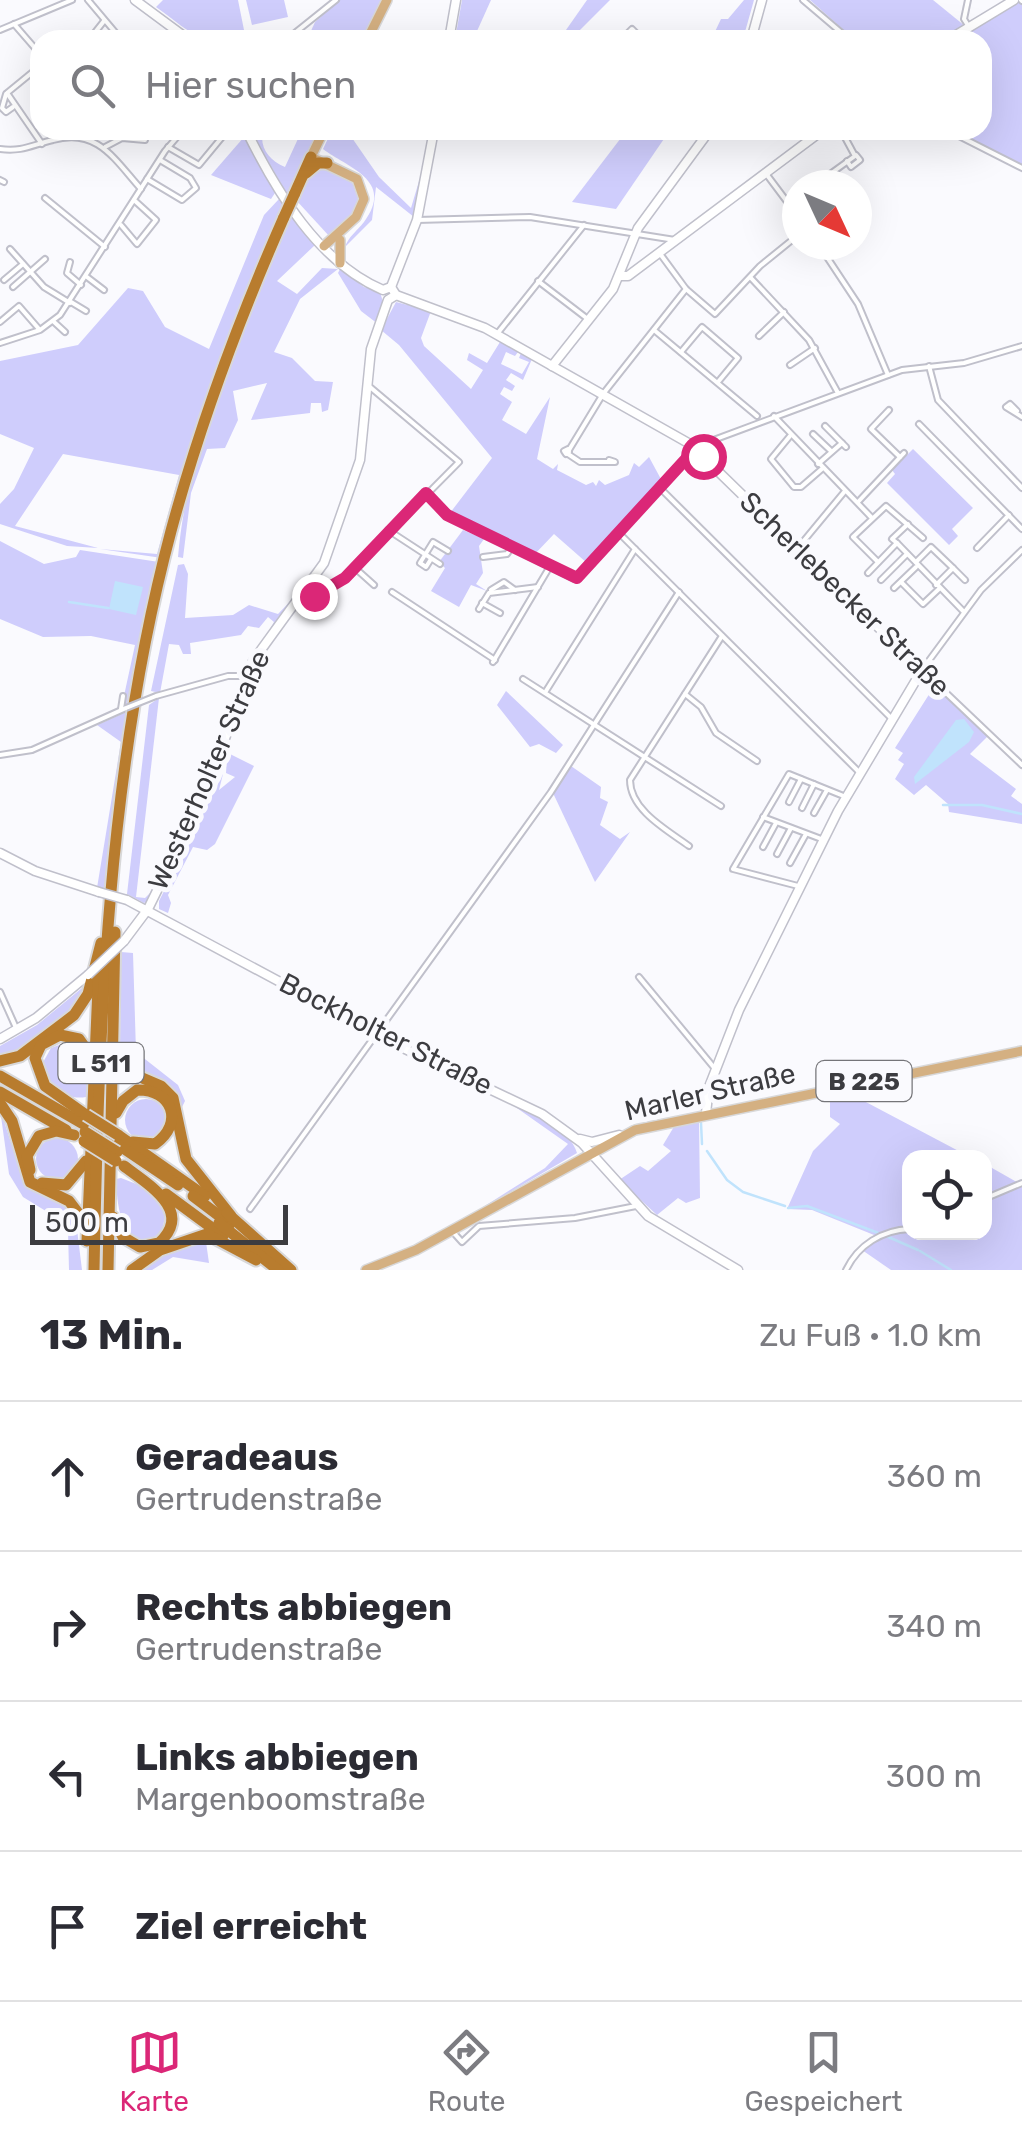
<!DOCTYPE html>
<html lang="de">
<head>
<meta charset="utf-8">
<style>
  :root { --surface:#fff; --page:#f2f2f3; --text:#2b2b33; --muted:#7c7c81; --line:#e1e1e2; --accent:#db2777 }
  body { margin:0; font-family:Rubik,sans-serif; background:var(--page); color:var(--text) }
  .controls { position:absolute; right:30px; bottom:30px; display:grid; overflow:hidden; border-radius:20px; box-shadow:0 10px 40px #0002 }
  .controls button { width:90px; height:90px; display:grid; place-items:center; padding:0; border:0; border-bottom:2px solid var(--line); background:var(--surface); color:var(--text); font:50px sans-serif }
  .compass { position:absolute; left:782px; top:170px; width:90px; height:90px; border-radius:50%; background:var(--surface); box-shadow:0 10px 40px #0002; rotate:134deg }
  .scale { position:absolute; left:30px; bottom:25px; width:258px; box-sizing:border-box; padding-left:10px; border:5px solid #3c3c40; border-top:0; font-size:28px; line-height:35px; white-space:nowrap; color:#3c3c40; -webkit-text-stroke:8px #fafafe; paint-order:stroke }
  .stop { position:absolute; width:30px; height:30px; margin:-22px; border:8px solid #db2777; border-radius:50%; background:#fff }
  .stop.end { background:#db2777; border-color:#fff; box-shadow:0 2px 10px #0008 }
  .list { margin:0; padding:0; list-style:none }
  h2 { display:flex; justify-content:space-between; align-items:center; height:130px; margin:0; padding:0 40px; font-size:42px }
  h2 small { font-size:32px; font-weight:400; color:var(--muted) }
  .list li { display:grid; grid-template-columns:65px 1fr auto; gap:30px; align-items:center; box-sizing:border-box; height:150px; padding:0 40px; border-top:2px solid var(--line) }
  .list b { display:block; font-size:38px; white-space:nowrap }
  .list p { margin:0; font-size:32px; white-space:nowrap; color:var(--muted) }
  .list em { font-size:32px; font-style:normal; color:var(--muted) }
  .icon { flex:none; width:55px; height:55px; fill:none; stroke:currentColor; stroke-width:2; stroke-linecap:round; stroke-linejoin:round }
  .map { position:relative; flex:none; width:1022px; height:1270px; overflow:hidden }
  .search { position:absolute; background:var(--surface); box-shadow:0 10px 40px #0002; left:30px; right:30px; top:30px; height:110px; display:flex; align-items:center; gap:25px; box-sizing:border-box; padding:0 35px; border-radius:30px; color:var(--muted); font-size:38px }
  .sheet { height:730px; background:var(--surface) }
  nav { display:flex; justify-content:space-around; align-items:center; box-sizing:border-box; height:140px; border-top:2px solid var(--line); background:var(--surface); font-size:28px; color:var(--muted) }
  nav a { display:grid; justify-items:center; gap:5px }
  nav .on { color:var(--accent) }
  .map>svg:first-child { display:block }
  .green { fill:#cfcdfc }
  .water { fill:#c0e3fc }
  .lines { fill:none; stroke-linecap:round; stroke-linejoin:round }
  .stream { stroke:#c0e3fc; stroke-width:2.5 }
  .street-casing { stroke:#c0c0cb; stroke-width:8 }
  .secondary-casing { stroke:#c0c0cb; stroke-width:11 }
  .primary-casing { stroke:#d8d8d9; stroke-width:12 }
  .highway-casing { stroke:#d8d8d9; stroke-width:15 }
  .street { stroke:#fff; stroke-width:4 }
  .secondary { stroke:#fff; stroke-width:8 }
  .primary { stroke:#d4b082; stroke-width:9 }
  .highway { stroke:#b87c2e; stroke-width:11 }
  .street-bridge-casing { stroke:#c0c0cb; stroke-width:8; stroke-linecap:butt }
  .secondary-bridge-casing { stroke:#c0c0cb; stroke-width:11; stroke-linecap:butt }
  .highway-bridge-casing { stroke:#d8d8d9; stroke-width:15; stroke-linecap:butt }
  .street-bridge { stroke:#fff; stroke-width:4 }
  .secondary-bridge { stroke:#fff; stroke-width:8 }
  .highway-bridge { stroke:#b87c2e; stroke-width:11 }
  .route { stroke:#db2777; stroke-width:12 }
  .labels { text-anchor:middle; dominant-baseline:central; stroke-width:10; stroke-linejoin:round; paint-order:stroke }
  .shield { fill:#fafafe; stroke:#757579; stroke-width:2.5 }
  .shield-label { font-size:25px; font-weight:bold; fill:#3c3c40 }
  .street-label { font-size:28px; fill:#3c3c40; stroke:#fafafe }
</style>
</head>
<body>
<div class="map">
<svg width="1022" height="1270" viewBox="0 0 1022 1270">
  <rect width="100%" height="100%" fill="#fafafe"/>
  <g class="green">
    <path d="M163 0H238L245 35C208 54 186 28 156 7Z"/>
    <polygon points="246,0 284,0 288,17 252,25"/>
    <polygon points="340,0 382,0 363,40 307,40 315,22"/>
    <polygon points="462,0 491,0 473,40 456,34"/>
    <polygon points="587,0 610,0 570,40 559,40"/>
    <polygon points="744,0 754,0 743,39 727,32 723,40 711,40 721,19 728,19"/>
    <polygon points="810,0 933,0 965,26 943,40 855,40"/>
    <polygon points="1018,1 1022,3 1022,165 953,130 982,130 982,40 954,40"/>
    <path d="M250 130H263C259 148 269 160 285 167L302 130H319L288 196Z"/>
    <path d="M332 130 350 135 379 177 411 208 425 161 414 217 376 187 372 220 345 247C348 237 357 231 364 222 396 180 346 167 323 149Z"/>
    <polygon points="627,130 670,130 616,209 572,202"/>
    <polygon points="244,137 275,193 271,199 211,175"/>
    <path d="M327 167C375 191 366 206 330 237L296 200 313 170Z"/>
    <path d="M279 199 284 206C233 320 197 438 162 558L100 549 157 554 179 475 63 454 15 526 98 548 67 546 0 524V504L14 489 34 448 0 434V361L78 345 128 288 143 291 165 327 209 349 264 215Z"/>
    <path d="M290 213 315 245 277 281 297 294 322 268 338 269 300 299 274 352 292 358 315 381 333 382 328 410 322 412 321 403H311L310 413 251 420 267 383 233 391 238 420 225 448 207 449 191 493 183 558 178 557C188 437 245 323 290 213Z"/>
    <polygon points="340,269 364,287 380,292 383,302 378,324 361,311 338,273"/>
    <polygon points="396,302 431,311 421,338 424,346 471,389 483,370 467,360 469,353 487,363 500,342 518,352 515,356 506,352 501,364 522,374 529,362 519,358 521,353 532,359 523,380 511,373 506,380 515,386 512,391 504,387 500,394 512,402 502,420 526,434 550,397 537,459 553,469 558,464 557,470 586,485 593,482 596,486 599,480 605,485 629,475 634,463 639,467 649,457 662,481 587,563 554,534 533,556 450,513 492,458 399,345 381,330"/>
    <polygon points="913,449 973,508 952,529 958,536 949,545 887,483 895,474 892,470"/>
    <polygon points="463,530 484,539 479,546 483,573 476,584 487,591 471,585 459,607 431,591 445,568 439,562"/>
    <polygon points="0,541 44,564 76,557 80,550 159,562 129,704 122,705 135,645 91,636 43,637 0,619"/>
    <polygon points="184,564 188,574 185,618 233,615 249,605 278,614 300,591 266,636 274,622 268,617 259,628 248,626 241,635 190,643 191,654 183,654 179,645 169,644 160,693 151,691 178,565"/>
    <polygon points="935,685 990,734 970,754 1016,789 1011,796 1022,804 1022,824 949,812 948,804 926,785 914,795 895,779 904,764 898,760 903,753 895,748"/>
    <polygon points="506,691 563,745 556,753 539,744 530,747 497,705"/>
    <polygon points="159,698 136,897 145,898 150,893 177,843 148,901 144,903 127,894 149,705"/>
    <polygon points="131,710 106,889 97,888 121,742 97,725"/>
    <polygon points="224,751 254,766 215,844 207,850 193,847 168,895 171,903 168,913 159,909 159,901 223,774 219,790 235,777 226,773 227,757 222,770 218,768"/>
    <polygon points="571,766 601,787 600,798 608,802 600,825 620,839 630,832 595,882 553,793"/>
    <path d="M121 952 133 953 136 1052 178 1085 185 1101 182 1107C166 1081 130 1078 120 1046Z"/>
    <path d="M82 988 86 989C67 1016 33 1050 0 1057V1046L37 1025Z"/>
    <path d="M64 1043C91 1047 89 1076 86 1097 64 1101 50 1084 41 1066L51 1048Z"/>
    <polygon points="845,1091 970,1157 910,1158 910,1232 984,1232 985,1164 1022,1185 1022,1270 891,1270 862,1250 879,1237 812,1210 787,1209 813,1151 840,1124 830,1117 830,1093"/>
    <circle cx="146" cy="1120" r="21"/>
    <path d="M514 1106C535 1114 571 1130 577 1153L469 1216 545 1168 568 1144Z"/>
    <polygon points="0,1109 24,1182 75,1213 82,1270 69,1270 68,1231 62,1221 23,1197 9,1174"/>
    <polygon points="699,1120 700,1198 686,1203 678,1198 657,1215 619,1180 640,1166 648,1171 671,1151 663,1145 675,1125"/>
    <circle cx="57" cy="1159" r="21"/>
    <path d="M121 1178 144 1187 166 1213 161 1235C122 1258 117 1207 116 1179Z"/>
    <polygon points="210,1237 222,1247 206,1242 209,1263 173,1257 152,1270 137,1270 157,1254"/>
  </g>
  <g class="water">
    <polygon points="115,581 143,587 136,615 109,609"/>
    <polygon points="956,720 964,719 974,732 969,742 915,784 914,777"/>
  </g>
  <g class="lines">
    <g class="stream">
      <polyline points="69,602 108,608"/>
      <polyline points="943,805 982,805 1022,814"/>
      <polyline points="701,1123 702,1144"/>
      <polyline points="707,1151 727,1180 743,1192 785,1206"/>
      <polyline points="788,1208 807,1206 881,1234"/>
      <polyline points="886,1236 918,1250"/>
      <polyline points="920,1251 951,1270"/>
    </g>
    <g class="street-casing">
      <g id="street">
        <polyline points="88,0 115,32 110,40"/>
        <polyline points="803,0 850,40"/>
        <polyline points="968,0 964,19 969,27"/>
        <polyline points="1021,0 1022,1"/>
        <polyline points="14,24 40,54"/>
        <polyline points="0,30 72,0"/>
        <polyline points="89,40 104,21"/>
        <polyline points="286,40 336,0"/>
        <polyline points="631,40 637,34 632,29 627,34 632,39"/>
        <polyline points="40,66 7,93 42,144"/>
        <polyline points="6,94 2,108 6,112 13,107"/>
        <polyline points="947,130 1022,168"/>
        <polyline points="105,147 122,138 145,140"/>
        <polyline points="168,147 199,165 223,136 218,130"/>
        <path d="M0 149C22 152 32 145 53 140 97 127 115 160 141 189"/>
        <polyline points="847,161 851,167 860,160 856,155"/>
        <polyline points="767,175 797,215"/>
        <polyline points="147,179 182,200 196,188 190,178 160,160"/>
        <polyline points="0,180 4,182"/>
        <polyline points="815,185 855,156 841,130"/>
        <polyline points="45,198 105,247"/>
        <polyline points="417,220 530,217 675,240"/>
        <polyline points="121,225 137,244 156,220 134,200"/>
        <polyline points="819,245 858,304 888,375"/>
        <polyline points="10,249 44,287 70,303"/>
        <polyline points="661,255 686,289 715,314 760,266 797,236"/>
        <polyline points="70,262 67,273 81,285"/>
        <polyline points="87,277 104,290"/>
        <polyline points="751,278 809,340 838,393"/>
        <polyline points="4,280 23,264"/>
        <polyline points="538,281 589,320"/>
        <polyline points="13,287 45,259"/>
        <polyline points="71,302 86,311"/>
        <polyline points="53,321 65,332"/>
        <polyline points="0,322 19,306 39,329"/>
        <polyline points="654,330 757,416"/>
        <polyline points="497,334 584,225"/>
        <polyline points="759,336 784,312"/>
        <polyline points="0,343 40,330 60,315 165,151 183,130"/>
        <polyline points="681,352 702,327 738,358 718,382"/>
        <polyline points="790,365 815,348"/>
        <polyline points="929,366 938,400 1022,488"/>
        <polyline points="889,410 871,429 900,457"/>
        <polyline points="1017,411 1010,404 1006,407 1022,417"/>
        <polyline points="774,416 872,518"/>
        <polyline points="919,424 1022,529"/>
        <polyline points="825,426 846,447"/>
        <polyline points="813,434 831,451"/>
        <polyline points="790,436 771,459 794,487 801,487 823,468"/>
        <polygon points="568,449 569,452 566,454 564,451"/>
        <polyline points="569,450 603,394 686,289"/>
        <polyline points="568,454 580,462 615,462 609,460"/>
        <polyline points="818,464 842,443"/>
        <polyline points="660,488 891,718"/>
        <polyline points="426,493 447,515 574,579 700,445 902,370 964,363 1022,346"/>
        <polyline points="858,502 904,453"/>
        <polyline points="388,530 440,564"/>
        <polyline points="619,533 860,773"/>
        <polyline points="897,543 963,611"/>
        <polyline points="977,548 1009,515"/>
        <polyline points="797,549 845,491"/>
        <polyline points="1022,550 981,590 922,670 1022,765"/>
        <polyline points="483,557 507,554 511,548"/>
        <polyline points="431,559 426,567 420,563 433,542 448,551"/>
        <polyline points="878,562 853,537 886,506 923,538"/>
        <polyline points="916,562 931,547 953,568 936,585"/>
        <polyline points="355,568 374,585"/>
        <polyline points="953,568 965,580"/>
        <polyline points="868,573 897,543 892,539 908,524"/>
        <polyline points="881,580 907,554"/>
        <polyline points="901,582 923,604 940,588"/>
        <polyline points="894,588 916,567"/>
        <polyline points="491,590 504,582 515,590"/>
        <polyline points="306,592 319,595 341,581 459,462 370,387"/>
        <polyline points="392,592 495,660"/>
        <polyline points="482,603 500,613"/>
        <polyline points="479,609 489,593 538,587"/>
        <polyline points="493,662 549,568"/>
        <polyline points="523,679 721,806"/>
        <polyline points="546,691 635,549"/>
        <polyline points="685,694 701,707 716,733 757,761"/>
        <polyline points="156,696 228,676 247,676"/>
        <polyline points="121,709 123,696"/>
        <polyline points="0,755 32,750 126,708"/>
        <polyline points="789,802 801,779"/>
        <polyline points="802,808 814,784"/>
        <polyline points="814,813 827,790"/>
        <polyline points="763,817 824,840"/>
        <path d="M689 846C667 830 630 810 630 780L722 636"/>
        <polyline points="763,847 776,823"/>
        <polyline points="777,854 791,828"/>
        <polyline points="790,863 806,834"/>
        <polyline points="798,886 733,869 789,774 846,797"/>
        <polyline points="639,977 716,1070"/>
        <polyline points="0,992 17,1030"/>
        <polyline points="984,1199 1022,1183"/>
        <polyline points="250,1209 551,792 679,592"/>
        <polyline points="453,1232 462,1242 479,1226 575,1218 636,1206"/>
        <path d="M846 1270C858 1245 882 1230 910 1229"/>
      </g>
    </g>
    <g class="secondary-casing">
      <g id="secondary">
        <polyline points="135,0 189,40"/>
        <polyline points="449,40 456,0"/>
        <polyline points="751,40 762,0"/>
        <polyline points="948,40 1014,0"/>
        <path d="M246 130C276 191 319 263 383 290L391 287 396 295 485 328 690 444 922 670 838 811 739 1010 709 1087 706 1113"/>
        <polyline points="620,276 628,276 823,130"/>
        <polyline points="391,287 417,220 434,130"/>
        <polyline points="552,366 613,289 638,228 710,130"/>
        <polyline points="0,853 35,871 99,892"/>
        <polyline points="127,900 405,1049 542,1114 582,1143 648,1216 738,1270"/>
        <polyline points="124,941 148,909 206,791 253,661 324,563 360,460 371,349 388,300 396,295"/>
        <polyline points="0,1039 36,1018 88,975"/>
        <polyline points="580,1139 592,1142 619,1135"/>
      </g>
    </g>
    <g class="primary-casing">
      <g id="primary">
        <polyline points="367,40 387,0"/>
        <polyline points="324,130 311,157 357,179 364,199 356,217 324,246"/>
        <polyline points="340,240 340,263"/>
        <polyline points="366,1270 416,1250 635,1130 1022,1051"/>
      </g>
    </g>
    <g class="highway-casing">
      <g id="highway">
        <polyline points="306,173 318,163 327,163"/>
        <polyline points="294,195 311,157"/>
        <polyline points="119,1052 133,1074 161,1086 173,1098 186,1159 231,1216"/>
        <polyline points="0,1061 20,1056 74,1015 88,994 101,943"/>
        <polyline points="0,1076 85,1125"/>
        <polyline points="0,1092 66,1130"/>
        <polyline points="0,1103 12,1121 30,1182 69,1201 85,1222"/>
        <path d="M116 1113 123 1101 137 1090C172 1089 185 1123 155 1144L133 1142"/>
        <polyline points="86,1115 45,1086 35,1058 41,1045 60,1035 79,1039 91,1056"/>
        <polyline points="118,1135 205,1196"/>
        <polyline points="117,1144 178,1185"/>
        <polyline points="30,1170 27,1156 39,1136 56,1131 74,1135"/>
        <polyline points="42,1183 66,1185 86,1161"/>
        <polyline points="166,1194 223,1236"/>
        <polyline points="193,1196 230,1224"/>
        <polyline points="227,1213 291,1270"/>
        <path d="M113 1217 123 1237 140 1247 159 1243C194 1211 149 1185 124 1166"/>
        <polyline points="219,1223 278,1270"/>
        <polyline points="87,1241 99,965"/>
        <path d="M94 1270C99 1024 107 770 171 531 200 424 239 319 284 217"/>
        <polyline points="108,1270 115,932"/>
        <polyline points="132,1270 160,1250 207,1234 256,1260"/>
      </g>
    </g>
    <use href="#street" class="street"/>
    <use href="#secondary" class="secondary"/>
    <use href="#primary" class="primary"/>
    <use href="#highway" class="highway"/>
    <g class="street-bridge-casing">
      <polyline id="street-bridge" points="126,708 156,696"/>
    </g>
    <g class="secondary-bridge-casing">
      <g id="secondary-bridge">
        <polyline points="99,892 127,900"/>
        <polyline points="88,975 124,941"/>
      </g>
    </g>
    <g class="highway-bridge-casing">
      <g id="highway-bridge">
        <polyline points="284,217 294,195"/>
        <polyline points="86,1115 118,1135"/>
        <polyline points="85,1132 117,1152"/>
        <polyline points="84,1141 116,1161"/>
      </g>
    </g>
    <use href="#street-bridge" class="street-bridge"/>
    <use href="#secondary-bridge" class="secondary-bridge"/>
    <use href="#highway-bridge" class="highway-bridge"/>
  </g>
  <g class="lines">
    <polyline class="route" points="314,596 345,578 426,493 447,515 577,578 696,448 703,456"/>
  </g>
  <g class="labels">
    <g class="shield">
      <rect x="58.5" y="1043" width="85" height="40" rx="8"/>
      <rect x="816.5" y="1061" width="95" height="40" rx="8"/>
    </g>
    <g class="shield-label">
      <text x="101" y="1063">L 511</text>
      <text x="864" y="1081">B 225</text>
    </g>
    <g class="street-label">
      <text transform="translate(845 594) rotate(44)">Scherlebecker Straße</text>
      <text transform="translate(209 770) rotate(-66)">Westerholter Straße</text>
      <text transform="translate(386 1034) rotate(27)">Bockholter Straße</text>
      <text transform="translate(710 1092) rotate(-13)">Marler Straße</text>
    </g>
  </g>
</svg>
<div class="controls">
<button><svg class="icon" aria-label="locate" viewBox="0 0 24 24"><circle cx="12" cy="12" r="6"/><path d="M12 2v4M12 18v4M2 12h4M18 12h4"/></svg></button>
</div>
<svg class="compass" viewBox="-18 -18 36 36"><path d="M0-13l5 13h-10z" fill="#e53935"/><path d="M0 13l5-13h-10z" fill="#7c7c81"/></svg>
<div class="scale">500 m</div>
<div class="stop" style="left:703px;top:456px"></div>
<div class="stop end" style="left:314px;top:596px"></div>
<div class="search"><svg class="icon" aria-label="search" viewBox="0 0 24 24"><circle cx="10" cy="10" r="6"/><path d="M15 15l6 6"/></svg>Hier suchen</div>
</div>
<section class="sheet">
<h2>13 Min.<small>Zu Fuß · 1.0 km</small></h2>
<ul class="list">
<li><svg class="icon" aria-label="ahead" viewBox="0 0 24 24"><path d="M12 20V5M6 11l6-6 6 6"/></svg><div><b>Geradeaus</b><p>Gertrudenstraße</p></div><em>360 m</em></li>
<li><svg class="icon" aria-label="right" viewBox="0 0 24 24"><path d="M7 20v-9h11M14 6l5 5-5 5"/></svg><div><b>Rechts abbiegen</b><p>Gertrudenstraße</p></div><em>340 m</em></li>
<li><svg class="icon" aria-label="left" viewBox="0 0 24 24"><path d="M17 20v-9H6M10 6l-5 5 5 5"/></svg><div><b>Links abbiegen</b><p>Margenboomstraße</p></div><em>300 m</em></li>
<li><svg class="icon" aria-label="arrive" viewBox="0 0 24 24"><path d="M6 21V4h12l-3 4 3 4H6"/></svg><div><b>Ziel erreicht</b></div></li>
</ul>
</section>
<nav>
<a class="on"><svg class="icon" aria-label="map" viewBox="0 0 24 24"><path d="M3 6l6-2 6 2 6-2v14l-6 2-6-2-6 2zM9 4v14M15 6v14"/></svg>Karte</a>
<a><svg class="icon" aria-label="directions" viewBox="0 0 24 24"><path d="M12 3l9 9-9 9-9-9zM9 14v-3h6M13 9l2 2-2 2"/></svg>Route</a>
<a><svg class="icon" aria-label="saved" viewBox="0 0 24 24"><path d="M7 4h10v16l-5-4-5 4z"/></svg>Gespeichert</a>
</nav>
</body>
</html>
